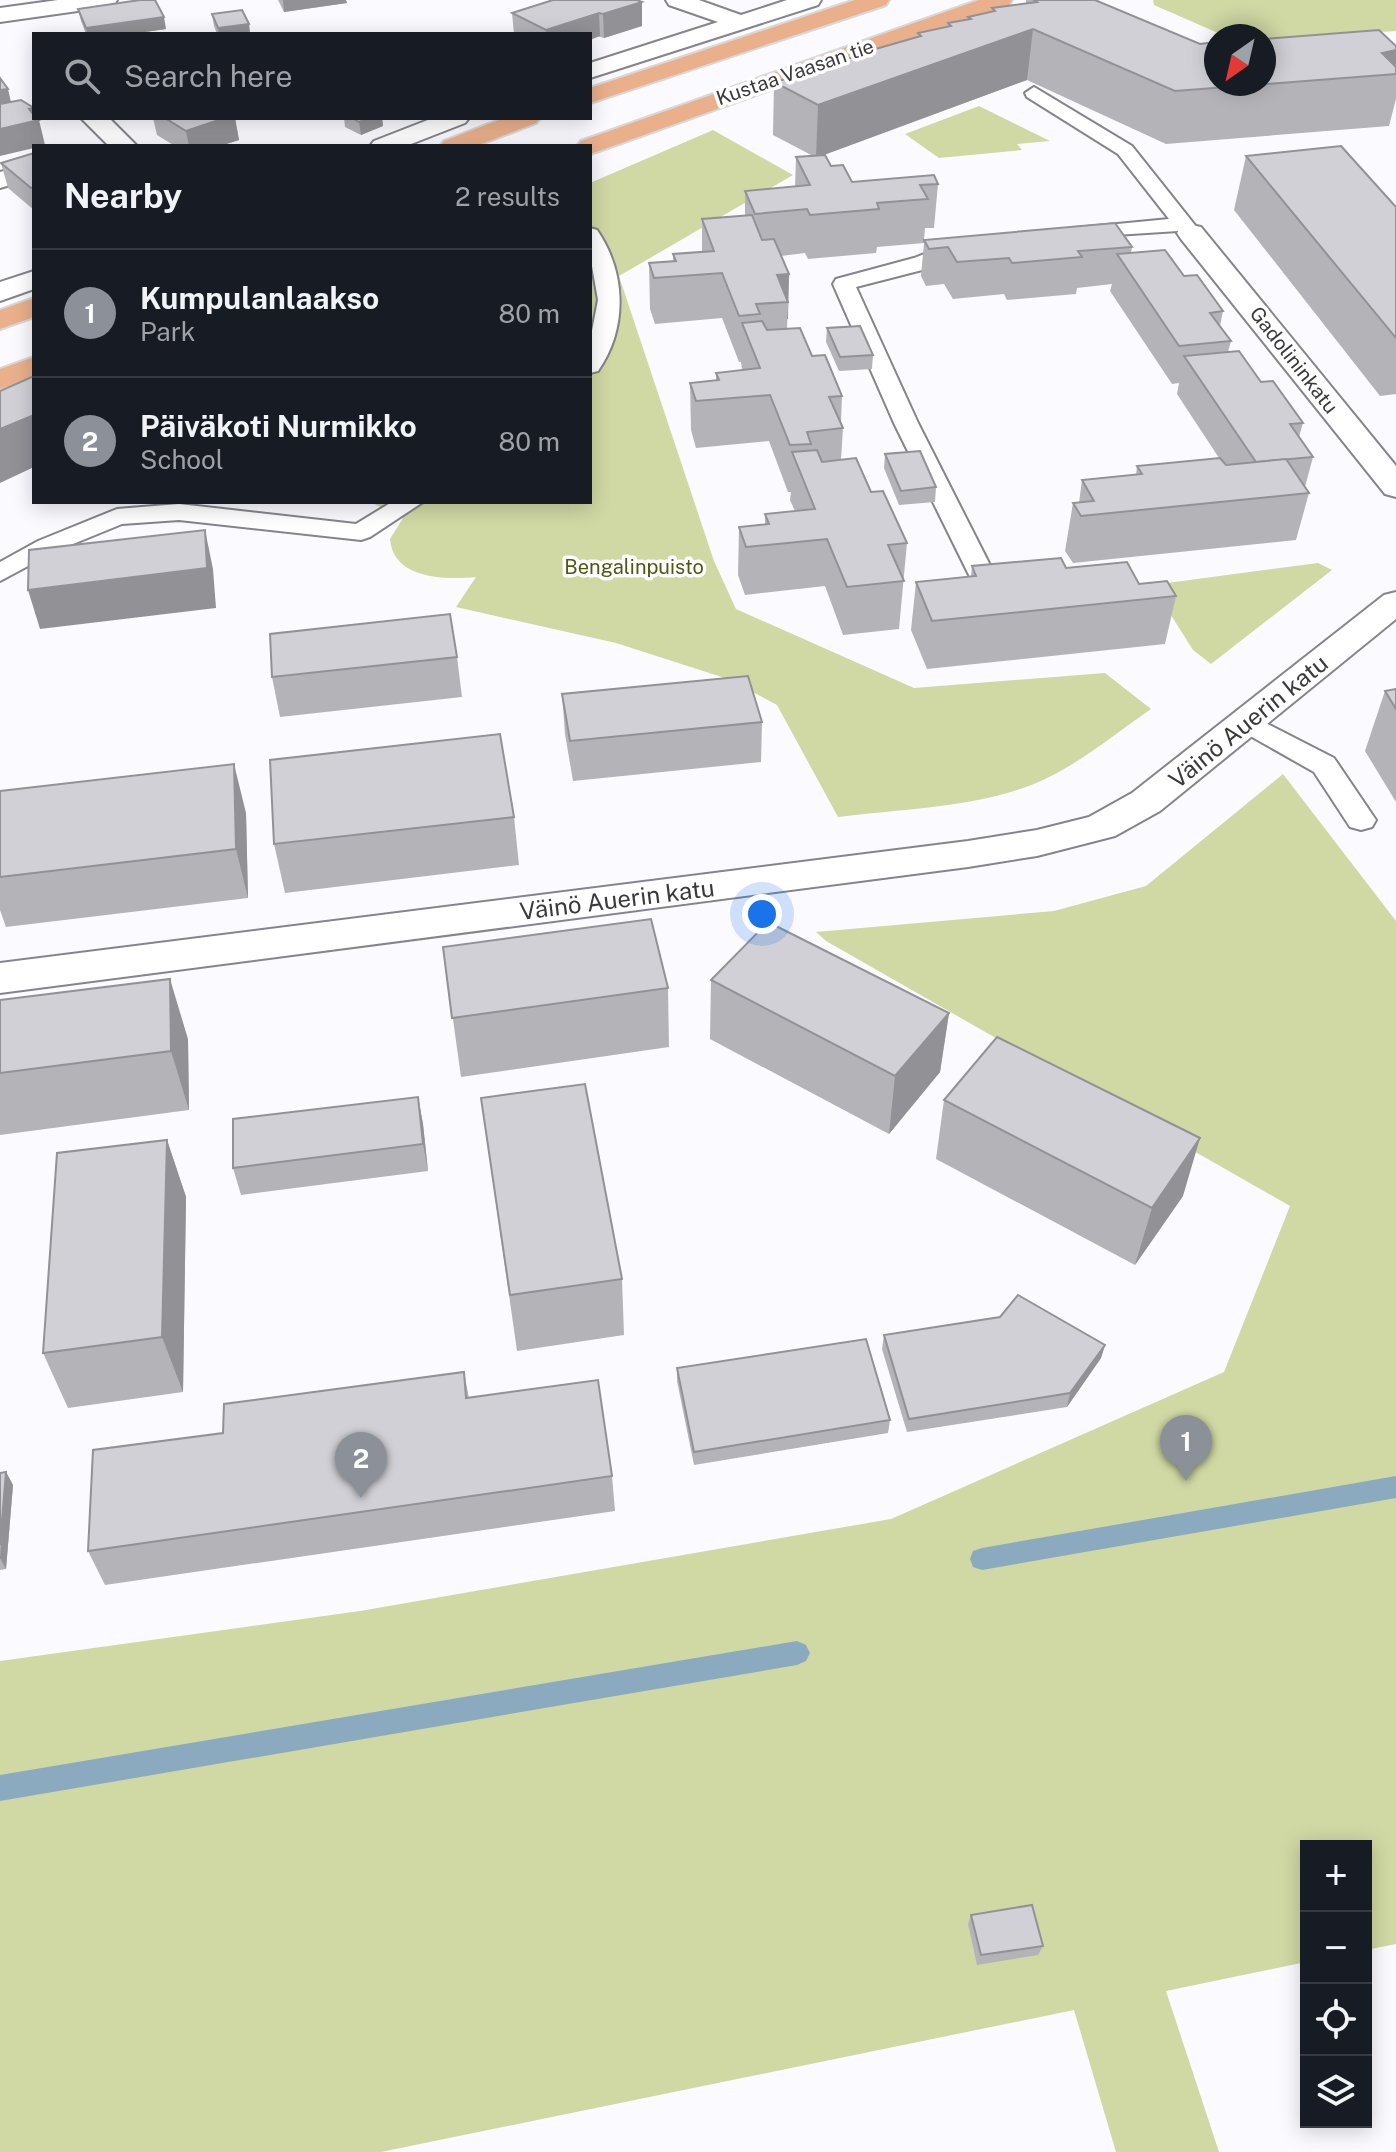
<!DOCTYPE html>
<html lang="en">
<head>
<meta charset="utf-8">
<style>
  :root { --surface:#171b24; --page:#242831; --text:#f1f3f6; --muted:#9ea1a6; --line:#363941; --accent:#8c9099 }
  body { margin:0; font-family:"Public Sans",sans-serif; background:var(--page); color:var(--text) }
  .controls { position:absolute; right:24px; bottom:24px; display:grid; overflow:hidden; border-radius:0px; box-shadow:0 4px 20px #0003 }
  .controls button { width:72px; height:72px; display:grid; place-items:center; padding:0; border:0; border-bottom:2px solid var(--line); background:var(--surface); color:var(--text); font:40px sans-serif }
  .compass { position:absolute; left:1204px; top:24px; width:72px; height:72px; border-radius:50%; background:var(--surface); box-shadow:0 4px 20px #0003; rotate:214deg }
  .you { position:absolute; left:762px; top:914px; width:28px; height:28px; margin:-20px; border:6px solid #fff; border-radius:50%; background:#1a73e8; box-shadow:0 0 0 12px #1a73e833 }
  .badge { display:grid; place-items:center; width:52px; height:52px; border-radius:50%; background:var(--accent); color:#fff; font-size:26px; font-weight:700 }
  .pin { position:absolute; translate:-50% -66px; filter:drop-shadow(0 2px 4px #0008) }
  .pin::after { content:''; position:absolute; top:42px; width:28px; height:24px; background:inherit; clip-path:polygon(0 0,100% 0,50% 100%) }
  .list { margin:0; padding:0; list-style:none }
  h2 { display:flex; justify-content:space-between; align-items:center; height:104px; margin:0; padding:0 32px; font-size:34px }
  h2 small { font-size:26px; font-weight:400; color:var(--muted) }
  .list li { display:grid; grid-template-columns:52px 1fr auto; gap:24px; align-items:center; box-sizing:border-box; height:128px; padding:0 32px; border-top:2px solid var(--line) }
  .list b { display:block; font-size:30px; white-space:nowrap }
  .list p { margin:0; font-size:26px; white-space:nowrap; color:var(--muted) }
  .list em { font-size:26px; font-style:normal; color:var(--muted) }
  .icon { flex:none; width:44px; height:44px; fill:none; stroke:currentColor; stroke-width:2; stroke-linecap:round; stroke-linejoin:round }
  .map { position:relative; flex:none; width:1396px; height:2152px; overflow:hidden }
  .search { position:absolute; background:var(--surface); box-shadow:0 4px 20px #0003; left:32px; top:32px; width:560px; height:88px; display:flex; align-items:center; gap:20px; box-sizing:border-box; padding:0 28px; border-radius:0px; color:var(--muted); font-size:30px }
  .panel { position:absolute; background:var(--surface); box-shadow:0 4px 20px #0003; left:32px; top:144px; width:560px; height:360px; border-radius:0px }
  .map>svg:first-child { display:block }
  .green { fill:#d0d8a4 }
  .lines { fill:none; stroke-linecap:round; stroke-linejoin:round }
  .stream { fill:#8baac0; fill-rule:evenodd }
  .service-casing { stroke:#84858b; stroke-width:4 }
  .minor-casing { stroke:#84858b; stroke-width:4 }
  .primary-casing { stroke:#d8d8d8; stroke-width:4 }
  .service { fill:#fff; fill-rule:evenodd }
  .minor { fill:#fff; fill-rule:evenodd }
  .primary { fill:#eab08b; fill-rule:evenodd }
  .wall { fill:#b4b3b8 }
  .shaded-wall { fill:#929296 }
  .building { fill:#d1d0d6; stroke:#929296; stroke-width:2 }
  .labels { text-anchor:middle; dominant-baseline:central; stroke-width:7; stroke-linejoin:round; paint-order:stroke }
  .far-street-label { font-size:20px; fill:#3a3a3c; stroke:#fff }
  .far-park-label { font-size:20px; fill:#505716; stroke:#fff }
  .street-label { font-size:24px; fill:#3a3a3c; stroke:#fff }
</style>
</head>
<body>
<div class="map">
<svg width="1396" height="2152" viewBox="0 0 1396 2152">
  <rect width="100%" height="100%" fill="#fbfbff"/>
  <g class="green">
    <polygon points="1153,0 1396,0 1396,31 1264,39 1264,36 1218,33 1154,5"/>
    <polygon points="979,106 1050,141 1017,144 1022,150 939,158 905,134"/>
    <path d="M713 130 793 175 619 276 714 561 736 609 914 688 1105 673 1151 709C1112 736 1071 771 1026 787 967 808 899 809 838 817L777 705 728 679 616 643 456 607 476 577C445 580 393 579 390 539L403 518 370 502H590V183Z"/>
    <polygon points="1318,563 1332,570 1211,664 1193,650 1152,585"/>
    <polygon points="1283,774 1396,921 1396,1944 1366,1950 1366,1846 1306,1846 1306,1962 1166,1991 1219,2152 1116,2152 1074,2010 381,2152 0,2152 0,1661 360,1611 891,1519 1224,1372 1290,1206 826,941 816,932 1054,911 1146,886"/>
  </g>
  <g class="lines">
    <g class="stream">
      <polygon points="1396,1476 1396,1498 982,1570 973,1567 970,1559 973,1551 982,1548"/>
      <polygon points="797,1641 806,1645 810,1653 806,1661 797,1665 0,1801 0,1775"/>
    </g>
    <g class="service-casing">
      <g id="service">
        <polygon points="1034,87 1132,146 1198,229 1202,233 1198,237 1184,237 1178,231 1069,238 1065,234 1069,230 1076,228 1169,219 1118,154 1027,97 1025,93"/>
        <path d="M590 228 597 230C626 272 628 328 598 371L590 373V341L598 300 590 255Z"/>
        <polygon points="964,239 972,240 975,245 972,250 930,268 856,287 918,423 996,577 992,583 974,583 970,577 894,423 833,284 836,279 914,258"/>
        <polygon points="392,502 423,502 370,537 361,540 179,520 122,524 56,551 0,581 0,562 38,541 117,509 179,504 356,524"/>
        <polygon points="1248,714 1334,758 1376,820 1372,827 1361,830 1350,827 1314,772 1238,729 1234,723 1238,717"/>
      </g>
    </g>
    <g class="minor-casing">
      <g id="minor">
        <polygon points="58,0 117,0 114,5 106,7 0,22 0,8"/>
        <polygon points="666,0 699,0 741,15 787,0 821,0 818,5 590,78 590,63 718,22 669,5"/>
        <polygon points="81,118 109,118 137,146 109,146"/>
        <polygon points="433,118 469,118 465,123 406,146 370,146 374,141"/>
        <polygon points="34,162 34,178 0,188 0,172"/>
        <polygon points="1191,225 1201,227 1396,466 1396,497 1385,494 1181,239 1177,233 1181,227"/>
        <polygon points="34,271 34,289 0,301 0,282"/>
        <polygon points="1396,592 1396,619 1160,811 1115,836 1037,856 968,867 0,993 0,963 968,841 1037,830 1089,817 1132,793 1384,595"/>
      </g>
    </g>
    <g class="primary-casing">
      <g id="primary">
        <polygon points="855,0 889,0 886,5 590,103 590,88"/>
        <polygon points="979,0 1012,0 1009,5 599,151 590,154 590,146 577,146 581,141"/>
        <polygon points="504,118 540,118 536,123 476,146 440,146 444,141"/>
        <polygon points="34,298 34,317 0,329 0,310"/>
        <polygon points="34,357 34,377 0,389 0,369"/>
      </g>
    </g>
    <use href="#service" class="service"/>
    <use href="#minor" class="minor"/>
    <use href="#primary" class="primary"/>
  </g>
  <g class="wall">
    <polygon points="278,0 346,0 347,3 284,12"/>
    <polygon points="1026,0 1095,0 1200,44 1396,46 1396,99 1389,126 1166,144 1027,80 822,155 831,166 852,182 938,184 934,228 925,228 924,240 1132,247 1131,253 1184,276 1223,311 1220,326 1231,341 1228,352 1303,423 1299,437 1313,457 1305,487 1309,493 1296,540 1073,563 1065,551 1073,503 1079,503 1082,480 1136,475 1137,466 1219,458 1177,394 1179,383 1172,384 1110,291 1112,284 1077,288 1076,294 1007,300 1004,294 953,299 944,284 926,286 921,276 924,243 877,247 876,253 808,259 805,253 781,256 789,274 787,329 812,356 842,396 841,423 843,428 841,460 871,492 907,543 899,629 843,635 825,586 745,595 738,575 739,527 765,524 765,514 795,511 790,500 791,492 788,492 769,441 696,448 691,430 690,383 716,381 716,373 742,370 741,362 739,362 722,318 655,324 650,309 649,263 673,261 673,254 702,252 702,219 745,216 745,191 795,187 796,157 813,156 773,135 774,82 810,73 810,62 858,57 858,54 918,37 918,33 948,27 948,23 967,20 968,17 992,12 992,8 1026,3"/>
    <polygon points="642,2 642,26 604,38 590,34 514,34 512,13"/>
    <polygon points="78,9 166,29 131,34 86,34 81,21"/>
    <polygon points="212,14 249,24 250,34 217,34 214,26"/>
    <polygon points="153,118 235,118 239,140 220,146 175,146 157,135"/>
    <polygon points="344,118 382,118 383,126 361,135 345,127"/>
    <polygon points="34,153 34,210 8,188 1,163"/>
    <polygon points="1246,156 1396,207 1396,394 1380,396 1234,210"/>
    <polygon points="827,328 873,355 872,369 839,371 826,342"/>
    <polygon points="885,454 936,487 935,502 899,505 884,468"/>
    <polygon points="972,566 1066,568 1139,584 1176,596 1165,644 927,669 911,630 916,582 971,577"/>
    <polygon points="457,657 462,697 280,717 272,677"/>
    <polygon points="1396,689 1396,802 1365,751 1385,691"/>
    <polygon points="562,694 762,722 761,762 573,781 565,734"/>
    <polygon points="0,791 246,813 248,898 6,927 0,910"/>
    <polygon points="514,817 519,865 285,893 274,844"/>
    <polygon points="443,947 668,988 669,1047 461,1077"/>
    <polygon points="711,980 949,1013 940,1072 889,1134 710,1039"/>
    <polygon points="0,1000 188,1039 189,1110 0,1135"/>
    <polygon points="418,1097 423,1124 428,1171 241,1195 233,1168"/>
    <polygon points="481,1098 622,1279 624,1335 517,1351"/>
    <polygon points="944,1100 1183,1196 1135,1265 936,1159"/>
    <polygon points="167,1140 186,1197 183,1392 68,1408 43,1353"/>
    <polygon points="884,1335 1105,1345 1101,1358 1067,1407 907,1432 882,1349"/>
    <polygon points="677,1368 890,1420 888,1433 694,1465 677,1381"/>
    <polygon points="464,1372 469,1398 612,1476 615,1511 105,1585 88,1551 223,1433"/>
    <polygon points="6,1472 13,1485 6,1569 0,1570 0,1473"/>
    <polygon points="971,1915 1043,1946 1038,1955 977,1965 968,1924"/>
  </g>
  <g class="shaded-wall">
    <polygon points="283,0 346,0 347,3 284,12"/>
    <polygon points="642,2 642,26 604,38 603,14"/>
    <polygon points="599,13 600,36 590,40 590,34 546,34 546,30"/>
    <polygon points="164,17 166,29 131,34 87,34 86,28"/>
    <polygon points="249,24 250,34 219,34 218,28"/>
    <polygon points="1033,29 1027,80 816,158 818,105"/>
    <polygon points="1396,50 1396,63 1393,74 1382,53"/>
    <polygon points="8,89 11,102 0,104 0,90"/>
    <polygon points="34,108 34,118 39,120 45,145 34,146 34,148 0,156 0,129 29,109"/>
    <polygon points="225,118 235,118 239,140 220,146 189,146 186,131"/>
    <polygon points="369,118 382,118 383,126 361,135 359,122"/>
    <polygon points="789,274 788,319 787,319 788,302 777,275"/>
    <polygon points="34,415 34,467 0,483 0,429"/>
    <polygon points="205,530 213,569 216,608 40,629 28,590"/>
    <polygon points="234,764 246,813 248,898 236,849"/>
    <polygon points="170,979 188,1039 189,1110 171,1051"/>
    <polygon points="949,1013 940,1072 889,1134 895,1076"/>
    <polygon points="418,1097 423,1124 428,1171 423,1144"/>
    <polygon points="1200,1138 1183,1196 1135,1265 1152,1208"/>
    <polygon points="167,1140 186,1197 183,1392 162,1337"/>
    <polygon points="1105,1345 1101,1358 1067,1407 1070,1393"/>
    <polygon points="6,1472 13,1485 6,1569 0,1558"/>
  </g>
  <g class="building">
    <polygon points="140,0 155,0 164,17 86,28 78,9"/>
    <polygon points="553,0 637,0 642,2 603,14 599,13 546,30 512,13"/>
    <polygon points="1034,0 1095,0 1200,44 1216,42 1216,84 1264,84 1264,39 1379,30 1396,46 1396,50 1382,53 1396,67 1396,74 1175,91 1033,29 818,105 774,82 824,69 810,62 862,57 858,54 921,36 918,33 951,26 948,23 971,19 968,17 995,11 992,8 1037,2"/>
    <polygon points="242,10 249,24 218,28 212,14"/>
    <polygon points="0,78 8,89 0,90"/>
    <polygon points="21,100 34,108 29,109 34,115 34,118 37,118 39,120 0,129 0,104"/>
    <polygon points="165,118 225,118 186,131"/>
    <polygon points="352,118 369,118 359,122"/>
    <polygon points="1341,146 1396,207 1396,338 1246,156"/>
    <polygon points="34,153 34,187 31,188 1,163"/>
    <polygon points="825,155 831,166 843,165 852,182 934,175 938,184 920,185 928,199 877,203 879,209 810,215 807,209 755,214 745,191 810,185 796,157"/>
    <polygon points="752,215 762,240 774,239 789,274 777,275 788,302 756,304 760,314 739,316 722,273 654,278 649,263 676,261 673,254 714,251 702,219"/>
    <polygon points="1115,223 1132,247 1078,251 1082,257 1012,263 1009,258 957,262 948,247 929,249 924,240"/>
    <polygon points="1165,250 1184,276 1197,275 1223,311 1210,313 1231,341 1179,346 1117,254"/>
    <polygon points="762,321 767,330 800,328 812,356 825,355 842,396 829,397 843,428 807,432 811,444 790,445 770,395 696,401 690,383 719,380 716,373 760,368 742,323"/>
    <polygon points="860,326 873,355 840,357 827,328"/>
    <polygon points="1239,351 1261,382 1273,381 1303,423 1290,424 1313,457 1256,462 1184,356"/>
    <polygon points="34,376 34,415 0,429 0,391"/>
    <polygon points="817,450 822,462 856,458 871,492 883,491 907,543 888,545 904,581 847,587 827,539 746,547 739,527 769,524 765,514 815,509 792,452"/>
    <polygon points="920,451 936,487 901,491 885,454"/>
    <polygon points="1220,458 1226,465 1286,459 1309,493 1081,516 1073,503 1094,501 1082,480 1142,474 1137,466"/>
    <polygon points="205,530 207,568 28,590 29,550"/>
    <polygon points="1061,558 1066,568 1127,562 1139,584 1167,581 1176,596 932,621 916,582 976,576 972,566"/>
    <polygon points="450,614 457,657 272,677 270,634"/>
    <polygon points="748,676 762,722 570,741 562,694"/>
    <polygon points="1396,689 1396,709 1385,691"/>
    <polygon points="500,734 514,817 274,844 270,760"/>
    <polygon points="234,764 236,849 0,877 0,791"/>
    <polygon points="651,919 668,988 452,1018 443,947"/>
    <polygon points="768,922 949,1013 895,1076 711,980"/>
    <polygon points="170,979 171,1051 0,1073 0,1000"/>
    <polygon points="997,1037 1200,1138 1152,1208 944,1100"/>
    <polygon points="585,1084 622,1279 510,1295 481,1098"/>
    <polygon points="418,1097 423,1144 233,1168 233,1119"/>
    <polygon points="167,1140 162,1337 43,1353 57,1153"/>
    <polygon points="1018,1295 1105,1345 1070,1393 909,1419 884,1335 1000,1317"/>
    <polygon points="866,1339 890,1420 694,1452 677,1368"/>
    <polygon points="464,1372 466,1398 598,1380 612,1476 88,1551 93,1450 223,1433 224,1404"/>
    <polygon points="6,1472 0,1545 0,1473"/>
    <polygon points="1032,1905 1043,1946 981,1955 971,1915"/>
  </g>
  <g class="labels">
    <g class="far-street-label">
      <text transform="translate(795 72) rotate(-19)">Kustaa Vaasan tie</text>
      <text transform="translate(1294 360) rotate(52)">Gadolininkatu</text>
    </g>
    <g class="far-park-label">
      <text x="634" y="567">Bengalinpuisto</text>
    </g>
    <g class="street-label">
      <text transform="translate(1248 721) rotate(-39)">Väinö Auerin katu</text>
      <text transform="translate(617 899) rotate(-7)">Väinö Auerin katu</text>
    </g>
  </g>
</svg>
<div class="controls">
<button>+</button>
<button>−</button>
<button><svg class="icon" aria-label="locate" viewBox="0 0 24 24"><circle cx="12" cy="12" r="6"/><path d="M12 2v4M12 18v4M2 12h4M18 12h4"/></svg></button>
<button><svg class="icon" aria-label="layers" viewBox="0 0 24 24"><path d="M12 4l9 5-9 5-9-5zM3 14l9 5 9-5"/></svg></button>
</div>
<svg class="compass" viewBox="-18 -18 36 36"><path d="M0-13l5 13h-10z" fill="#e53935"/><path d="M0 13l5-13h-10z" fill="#9ea1a6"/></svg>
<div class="you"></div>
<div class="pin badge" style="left:1186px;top:1481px">1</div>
<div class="pin badge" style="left:361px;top:1498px">2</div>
<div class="search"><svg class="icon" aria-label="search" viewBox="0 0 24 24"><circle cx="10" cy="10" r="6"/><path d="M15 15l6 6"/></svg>Search here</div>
<section class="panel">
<h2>Nearby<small>2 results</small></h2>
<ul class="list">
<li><span class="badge">1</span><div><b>Kumpulanlaakso</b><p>Park</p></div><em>80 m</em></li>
<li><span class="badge">2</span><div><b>Päiväkoti Nurmikko</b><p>School</p></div><em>80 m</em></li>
</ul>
</section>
</div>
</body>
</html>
